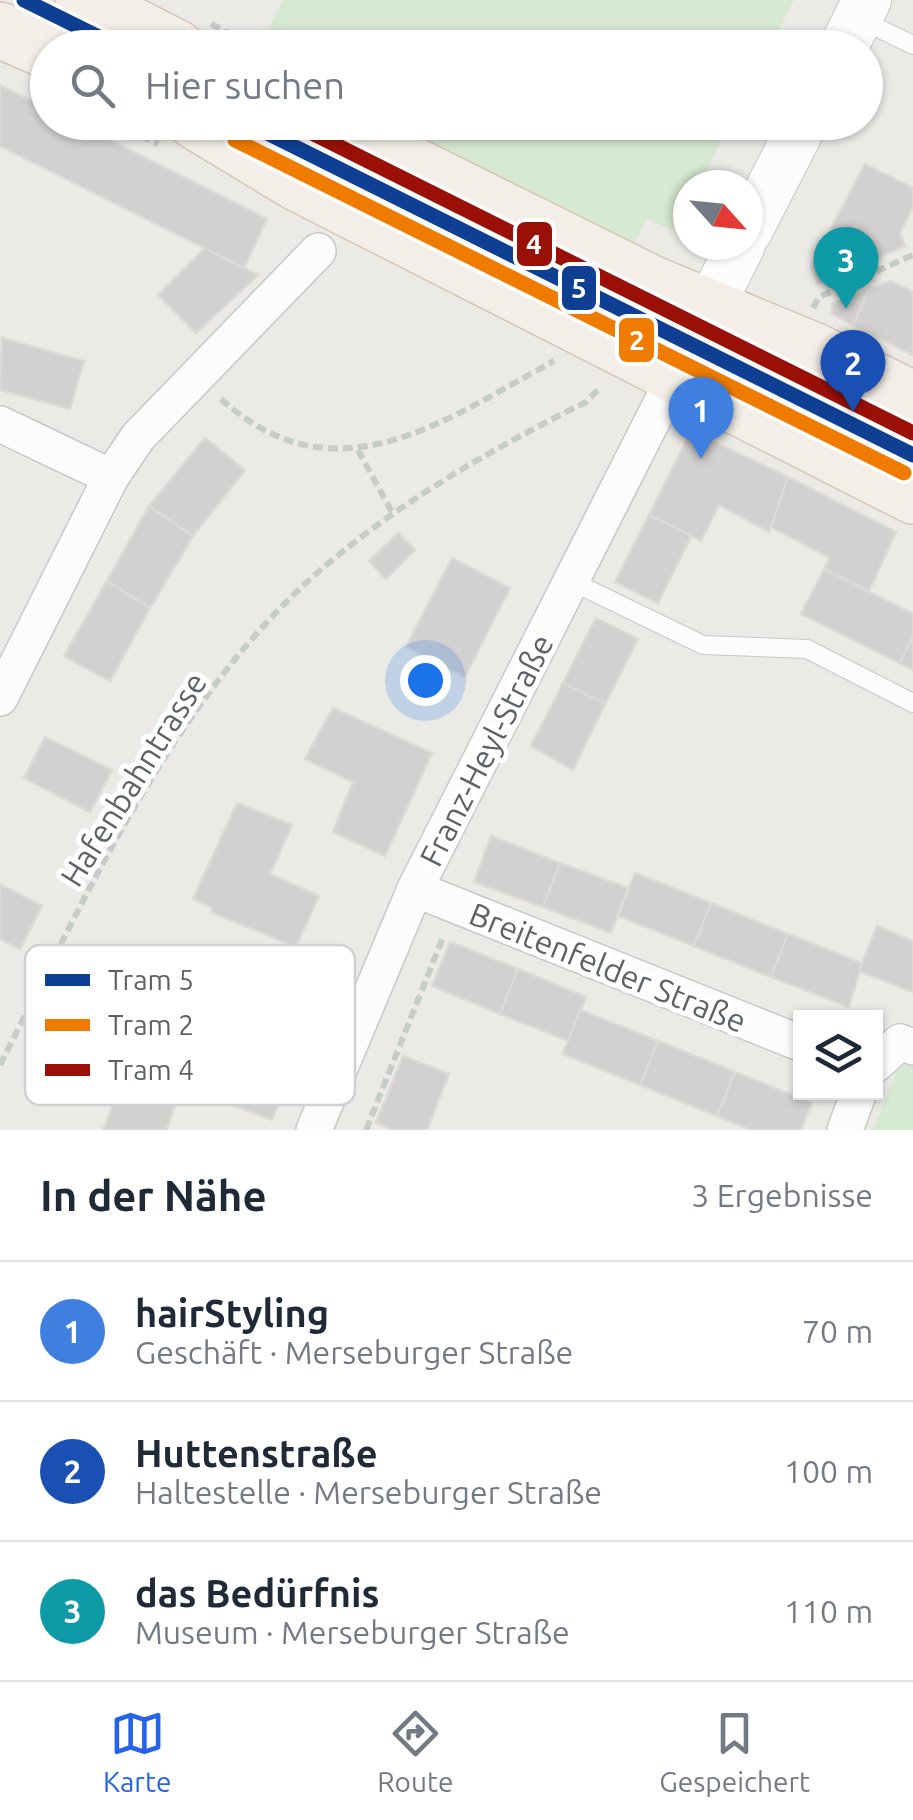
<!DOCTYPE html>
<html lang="de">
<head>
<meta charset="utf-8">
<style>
  :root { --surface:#fff; --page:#f6f6f7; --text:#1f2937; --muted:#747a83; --line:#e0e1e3; --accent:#2563eb }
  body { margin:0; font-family:Ubuntu,sans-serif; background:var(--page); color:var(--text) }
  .controls { position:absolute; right:30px; bottom:30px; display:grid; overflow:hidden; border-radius:0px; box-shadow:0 2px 8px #0004 }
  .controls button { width:90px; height:90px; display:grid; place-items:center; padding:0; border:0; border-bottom:2px solid var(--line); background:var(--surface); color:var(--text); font:50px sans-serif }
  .compass { position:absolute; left:673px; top:170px; width:90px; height:90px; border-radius:50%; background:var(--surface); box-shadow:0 2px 8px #0004; rotate:117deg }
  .you { position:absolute; left:425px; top:680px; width:35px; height:35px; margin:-25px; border:8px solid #fff; border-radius:50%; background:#1a73e8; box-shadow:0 0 0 15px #1a73e833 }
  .badge { display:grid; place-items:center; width:65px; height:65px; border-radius:50%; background:var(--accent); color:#fff; font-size:32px; font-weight:700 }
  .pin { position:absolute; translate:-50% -82px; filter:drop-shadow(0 2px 5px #0008) }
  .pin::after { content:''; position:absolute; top:52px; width:35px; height:30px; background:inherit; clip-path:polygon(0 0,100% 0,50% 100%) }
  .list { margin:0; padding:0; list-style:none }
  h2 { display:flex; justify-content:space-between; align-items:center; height:130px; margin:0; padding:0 40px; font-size:42px }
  h2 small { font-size:32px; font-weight:400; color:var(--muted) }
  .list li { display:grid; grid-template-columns:65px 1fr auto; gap:30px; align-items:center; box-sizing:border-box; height:140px; padding:0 40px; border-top:2px solid var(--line) }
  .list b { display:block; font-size:38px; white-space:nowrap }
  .list p { margin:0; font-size:32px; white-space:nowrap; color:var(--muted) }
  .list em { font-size:32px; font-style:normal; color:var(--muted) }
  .icon { flex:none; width:55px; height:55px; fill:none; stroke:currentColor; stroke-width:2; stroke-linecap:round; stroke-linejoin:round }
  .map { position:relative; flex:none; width:913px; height:1130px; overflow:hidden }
  .search { position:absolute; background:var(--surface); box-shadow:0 2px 8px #0004; left:30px; right:30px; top:30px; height:110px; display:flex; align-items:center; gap:25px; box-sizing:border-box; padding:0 35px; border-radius:55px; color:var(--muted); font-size:38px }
  .sheet { height:550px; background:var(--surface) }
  nav { display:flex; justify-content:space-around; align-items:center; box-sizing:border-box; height:140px; border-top:2px solid var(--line); background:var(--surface); font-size:28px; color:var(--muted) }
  nav a { display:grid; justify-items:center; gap:5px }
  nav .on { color:var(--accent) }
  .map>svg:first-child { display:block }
  .green { fill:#d7e9d2 }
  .building { fill:#d3d1d0; stroke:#dcd9d6; stroke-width:2.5 }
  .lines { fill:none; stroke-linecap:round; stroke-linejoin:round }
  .lane-casing { stroke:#c8c8c8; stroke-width:20 }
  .street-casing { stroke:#c8c8c8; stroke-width:38 }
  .secondary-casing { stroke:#c7c8c8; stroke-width:50 }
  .primary-casing { stroke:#d5c6b4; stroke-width:58 }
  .path { stroke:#c6ccc8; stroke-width:6; stroke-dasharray:10 5; stroke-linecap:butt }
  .lane { stroke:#fcfcfb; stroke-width:18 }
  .street { stroke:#fcfcfb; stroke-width:35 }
  .secondary { stroke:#fcfcfb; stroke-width:48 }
  .primary { stroke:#f3efe8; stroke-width:55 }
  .tram-1-casing { stroke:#fff; stroke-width:22 }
  .tram-2-casing { stroke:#fff; stroke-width:22 }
  .tram-3-casing { stroke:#fff; stroke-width:22 }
  .tram-1 { stroke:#0f3f93; stroke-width:15 }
  .tram-2 { stroke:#ef7c00; stroke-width:15 }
  .tram-3 { stroke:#9b1006; stroke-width:15 }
  .labels { text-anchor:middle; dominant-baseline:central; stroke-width:10; stroke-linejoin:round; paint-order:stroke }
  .street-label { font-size:32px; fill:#5c6266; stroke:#fff }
  .key { fill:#fff; stroke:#ced0d1; stroke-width:2.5 }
  .key-label { font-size:28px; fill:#5c6266 }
  .line-badge { stroke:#fff; stroke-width:4 }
  .badge-label { font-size:28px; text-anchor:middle; font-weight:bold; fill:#fff }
</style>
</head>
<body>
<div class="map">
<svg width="913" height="1130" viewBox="0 0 913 1130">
  <rect width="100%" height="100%" fill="#eceae7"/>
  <g class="green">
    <polygon points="283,0 794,0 770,47 307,48 269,28"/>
    <path d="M382 122 731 123 699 185H688C688 204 687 219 671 230L647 219 630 252Z"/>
    <polygon points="903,1054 913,1058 913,1130 873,1130"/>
  </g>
  <g class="building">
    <polygon points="0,85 48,109 48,122 74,122 267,219 244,268 0,146"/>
    <polygon points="865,164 913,188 913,207 900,234 905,246 818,284 811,267"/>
    <polygon points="205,248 258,275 196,333 158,295"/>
    <polygon points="890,281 913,292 913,355 853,325 869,289"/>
    <polygon points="869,289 853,325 832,314 832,304"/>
    <polygon points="2,338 84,361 70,409 0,390"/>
    <polygon points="691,431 788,477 769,532 719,505 701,541 649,515"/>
    <polygon points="205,438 245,470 193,536 149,506"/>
    <polygon points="788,477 896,532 869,591 824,569 830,558 771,527"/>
    <polygon points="149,506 193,536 150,608 107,581"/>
    <polygon points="649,515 691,536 658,603 615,582"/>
    <polygon points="398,533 415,550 386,579 369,561"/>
    <polygon points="452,558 510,588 465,677 406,647"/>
    <polygon points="824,569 913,614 913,636 900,663 801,614"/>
    <polygon points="107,581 150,608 110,681 64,656"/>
    <polygon points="596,618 638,639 605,704 563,683"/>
    <polygon points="913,636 913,670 900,663"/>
    <polygon points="563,683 605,704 573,770 531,746"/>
    <polygon points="333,708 432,753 385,856 333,832 353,782 305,759"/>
    <polygon points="45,737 112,770 90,812 24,778"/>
    <polygon points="237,803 292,825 270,874 319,896 296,947 211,912 213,908 193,899"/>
    <polygon points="491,836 560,863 543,907 474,882"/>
    <polygon points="560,863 628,888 611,933 543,907"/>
    <polygon points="635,873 711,903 694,946 618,916"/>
    <polygon points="0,884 42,906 20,949 0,939"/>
    <polygon points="711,903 788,934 771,977 694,946"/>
    <polygon points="877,926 913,941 913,992 859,971"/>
    <polygon points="788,934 862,963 849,1007 771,977"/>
    <polygon points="450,942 518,969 500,1014 432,986"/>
    <polygon points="518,969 586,997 568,1041 500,1014"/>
    <polygon points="212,978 313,1016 272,1120 222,1101 238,1050 188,1031"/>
    <polygon points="580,1010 658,1041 640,1085 563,1054"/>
    <polygon points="658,1041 735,1072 717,1116 640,1085"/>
    <polygon points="403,1056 449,1074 427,1130 394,1130 376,1123"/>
    <polygon points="735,1072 812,1103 801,1130 751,1130 717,1116"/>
    <polygon points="124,1078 179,1096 166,1130 103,1130"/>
  </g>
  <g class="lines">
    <g class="lane-casing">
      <g id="lane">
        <polyline points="859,19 913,45"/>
        <polyline points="571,581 703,645 807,649 913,703"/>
      </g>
    </g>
    <g class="street-casing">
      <g id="street">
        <polyline points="0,424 111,477"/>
        <polyline points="0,698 111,477 138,437 318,251"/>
        <polyline points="415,889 800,1043"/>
        <polyline points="876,1064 900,1042 913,1047"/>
        <polyline points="314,1130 415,889 674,378"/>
        <polyline points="845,1130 859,1092"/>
      </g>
    </g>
    <g class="secondary-casing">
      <g id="secondary">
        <polyline points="843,48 867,0"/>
        <polyline points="748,231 804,122"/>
        <polyline points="674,378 741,245"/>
      </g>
    </g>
    <g class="primary-casing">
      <g id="primary">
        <polyline points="83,0 177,48"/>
        <polyline points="0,30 48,51"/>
        <polyline points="196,122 297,183 913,496"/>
        <polyline points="326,122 653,284 815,351 913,399"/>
      </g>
    </g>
    <g class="path">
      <polyline points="211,24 259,48"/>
      <polyline points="519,48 559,42 577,48"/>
      <polyline points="114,122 158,144"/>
      <polyline points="813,308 819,297 913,255"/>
      <path d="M221 399C335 503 445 420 554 361"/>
      <polyline points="358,450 393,514"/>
      <path d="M0 1065C91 887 181 680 342 552 418 491 500 445 586 402L601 387"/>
      <polyline points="366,1130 444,935"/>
    </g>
    <use href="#lane" class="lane"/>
    <use href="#street" class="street"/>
    <use href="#secondary" class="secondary"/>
    <use href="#primary" class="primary"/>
    <g class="tram-1-casing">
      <g id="tram-1">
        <polyline points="24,0 121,48"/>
        <polyline points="245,122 913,455"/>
      </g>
    </g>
    <g class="tram-2-casing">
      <polyline id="tram-2" points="235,140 904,473"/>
    </g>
    <g class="tram-3-casing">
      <polyline id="tram-3" points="290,122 913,433"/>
    </g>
    <use href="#tram-1" class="tram-1"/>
    <use href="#tram-2" class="tram-2"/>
    <use href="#tram-3" class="tram-3"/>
  </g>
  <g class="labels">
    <g class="street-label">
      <text transform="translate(486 750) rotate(-63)">Franz-Heyl-Straße</text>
      <text transform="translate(133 779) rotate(-58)">Hafenbahntrasse</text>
      <text transform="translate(608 967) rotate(22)">Breitenfelder Straße</text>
    </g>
  </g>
  <rect x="25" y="945" width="330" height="160" rx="15" class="key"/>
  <rect x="45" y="974" width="45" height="12" fill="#0f3f93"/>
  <rect x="45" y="1019" width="45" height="12" fill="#ef7c00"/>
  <rect x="45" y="1064" width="45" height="12" fill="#9b1006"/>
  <g class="key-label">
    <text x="108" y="990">Tram 5</text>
    <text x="108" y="1035">Tram 2</text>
    <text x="108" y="1080">Tram 4</text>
  </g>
  <g class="line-badge">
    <rect x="515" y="220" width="39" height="48" rx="10" fill="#9b1006"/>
    <rect x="560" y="264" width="38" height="48" rx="10" fill="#0f3f93"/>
    <rect x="617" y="316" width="39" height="48" rx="10" fill="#ef7c00"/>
  </g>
  <g class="badge-label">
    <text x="534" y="254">4</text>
    <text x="579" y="298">5</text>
    <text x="637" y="350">2</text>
  </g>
</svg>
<div class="controls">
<button><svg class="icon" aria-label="layers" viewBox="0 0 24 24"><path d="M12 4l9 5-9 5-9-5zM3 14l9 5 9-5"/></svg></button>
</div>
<svg class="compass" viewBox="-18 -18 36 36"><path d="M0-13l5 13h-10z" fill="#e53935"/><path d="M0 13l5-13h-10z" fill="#747a83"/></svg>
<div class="you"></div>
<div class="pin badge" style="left:701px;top:459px;background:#3f7fe0">1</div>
<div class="pin badge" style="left:853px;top:412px;background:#1a4fb4">2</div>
<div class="pin badge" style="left:846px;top:309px;background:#0f9aa8">3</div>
<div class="search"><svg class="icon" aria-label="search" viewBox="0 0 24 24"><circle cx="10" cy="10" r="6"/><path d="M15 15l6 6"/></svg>Hier suchen</div>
</div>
<section class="sheet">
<h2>In der Nähe<small>3 Ergebnisse</small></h2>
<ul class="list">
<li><span class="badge" style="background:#3f7fe0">1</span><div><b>hairStyling</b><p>Geschäft · Merseburger Straße</p></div><em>70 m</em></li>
<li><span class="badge" style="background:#1a4fb4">2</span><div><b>Huttenstraße</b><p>Haltestelle · Merseburger Straße</p></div><em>100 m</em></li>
<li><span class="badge" style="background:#0f9aa8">3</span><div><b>das Bedürfnis</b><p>Museum · Merseburger Straße</p></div><em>110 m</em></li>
</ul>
</section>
<nav>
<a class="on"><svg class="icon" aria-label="map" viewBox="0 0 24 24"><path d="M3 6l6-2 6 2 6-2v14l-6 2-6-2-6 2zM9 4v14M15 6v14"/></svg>Karte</a>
<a><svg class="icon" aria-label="directions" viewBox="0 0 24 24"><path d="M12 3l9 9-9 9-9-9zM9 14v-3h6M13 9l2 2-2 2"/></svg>Route</a>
<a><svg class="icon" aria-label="saved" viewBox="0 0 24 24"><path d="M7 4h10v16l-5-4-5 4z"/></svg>Gespeichert</a>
</nav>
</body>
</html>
